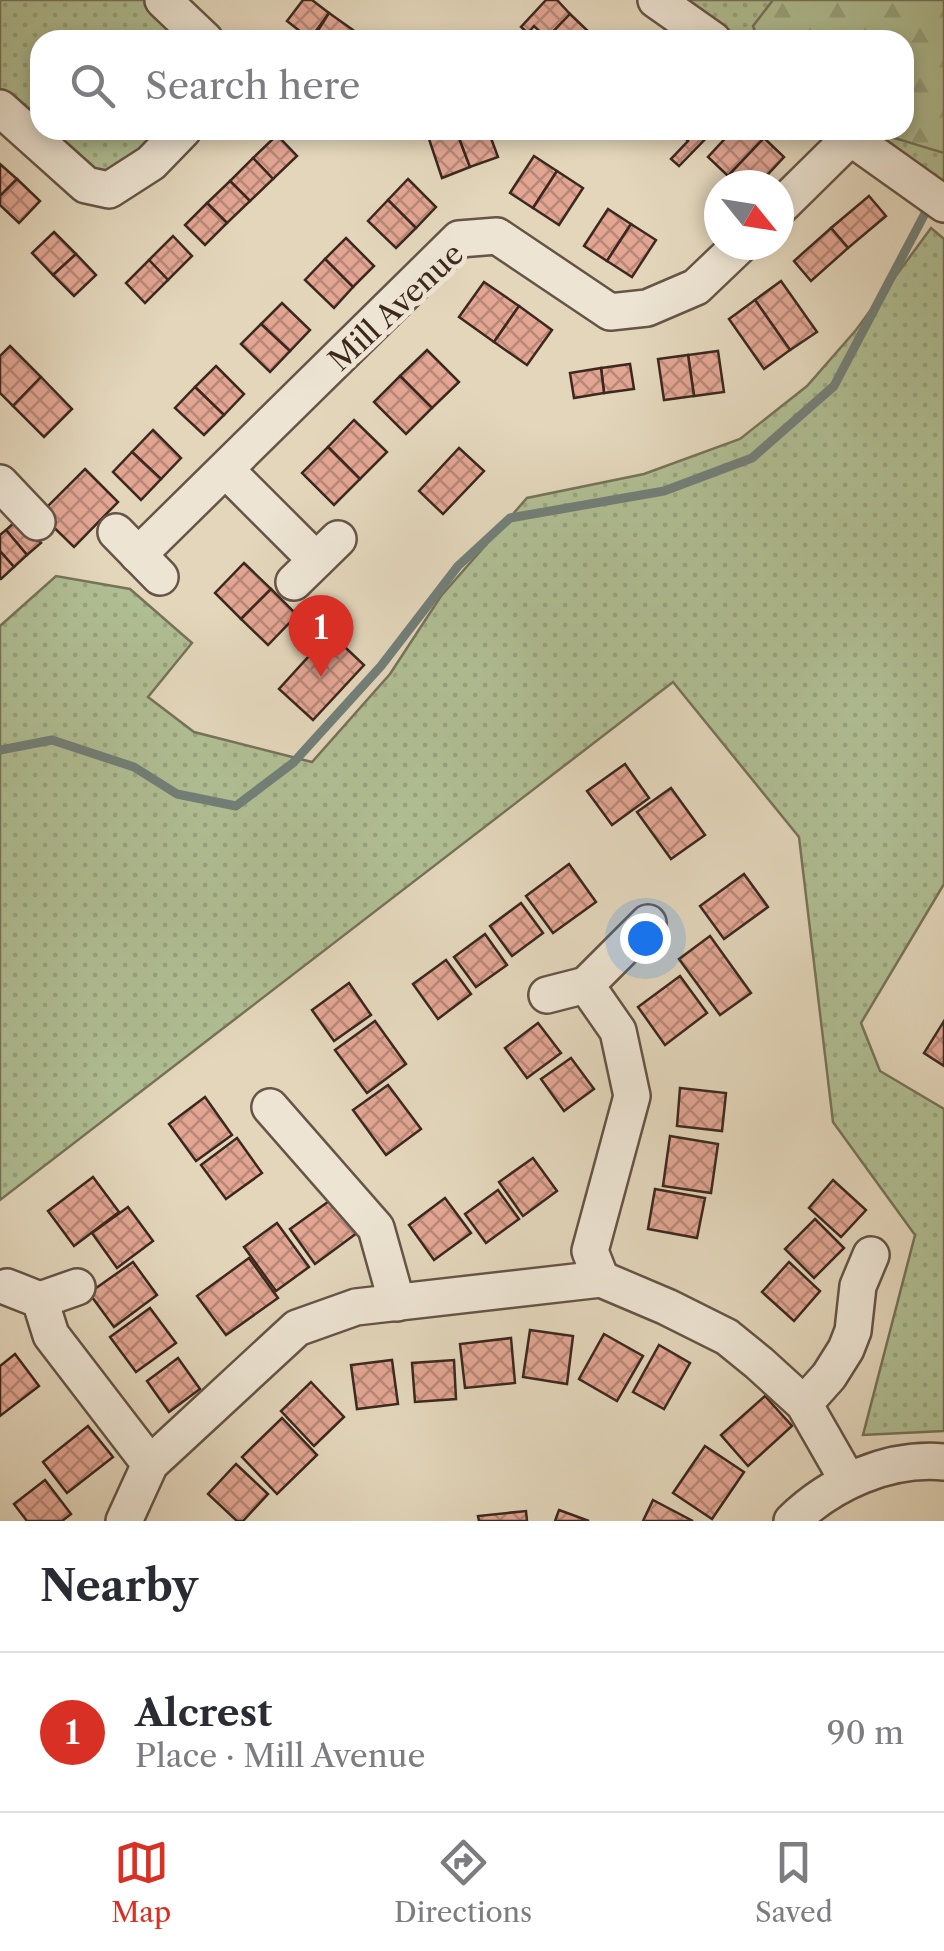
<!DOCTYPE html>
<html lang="en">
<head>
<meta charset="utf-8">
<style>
  :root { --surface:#fff; --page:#f2f2f3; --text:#2b2b33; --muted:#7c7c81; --line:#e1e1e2; --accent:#d93025 }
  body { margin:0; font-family:"Libre Caslon Text",serif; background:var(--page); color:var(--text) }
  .compass { position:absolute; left:704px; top:170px; width:90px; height:90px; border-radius:50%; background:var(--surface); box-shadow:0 5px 15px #0003; rotate:120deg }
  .you { position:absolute; left:645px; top:938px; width:35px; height:35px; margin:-25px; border:8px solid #fff; border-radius:50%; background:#1a73e8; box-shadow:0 0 0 15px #1a73e833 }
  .badge { display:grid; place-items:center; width:65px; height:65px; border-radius:50%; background:var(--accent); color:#fff; font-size:32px; font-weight:700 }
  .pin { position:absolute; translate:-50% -82px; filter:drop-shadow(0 2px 5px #0008) }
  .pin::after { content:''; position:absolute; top:52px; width:35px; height:30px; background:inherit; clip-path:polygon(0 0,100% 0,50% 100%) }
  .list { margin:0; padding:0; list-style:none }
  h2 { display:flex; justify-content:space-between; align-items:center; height:130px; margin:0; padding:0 40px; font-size:42px }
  h2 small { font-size:32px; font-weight:400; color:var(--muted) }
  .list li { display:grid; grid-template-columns:65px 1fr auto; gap:30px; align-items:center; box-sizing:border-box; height:160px; padding:0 40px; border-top:2px solid var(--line) }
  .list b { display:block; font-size:38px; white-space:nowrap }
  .list p { margin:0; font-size:32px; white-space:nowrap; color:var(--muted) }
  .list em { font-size:32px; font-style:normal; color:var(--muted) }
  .icon { flex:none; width:55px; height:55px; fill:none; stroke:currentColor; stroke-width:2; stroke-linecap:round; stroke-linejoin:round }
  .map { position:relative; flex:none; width:944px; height:1521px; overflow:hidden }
  .search { position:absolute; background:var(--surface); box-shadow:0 5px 15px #0003; left:30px; right:30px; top:30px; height:110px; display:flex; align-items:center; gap:25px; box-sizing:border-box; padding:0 35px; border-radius:30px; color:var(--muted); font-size:38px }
  .sheet { height:290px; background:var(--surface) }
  nav { display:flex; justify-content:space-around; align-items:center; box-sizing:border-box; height:140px; border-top:2px solid var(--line); background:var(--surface); font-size:28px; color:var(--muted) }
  nav a { display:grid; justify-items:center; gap:5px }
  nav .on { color:var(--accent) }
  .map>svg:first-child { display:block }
  .grass { fill:url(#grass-dots); stroke:#767359; stroke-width:2.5 }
  .forest { fill:url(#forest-firs); stroke:#767359; stroke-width:2.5 }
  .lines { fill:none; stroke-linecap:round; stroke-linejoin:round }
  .stream { stroke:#727f78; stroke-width:9 }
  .building { fill:url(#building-cross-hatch); stroke:#3c281f; stroke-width:2.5 }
  .minor-casing { stroke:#665446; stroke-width:40 }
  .minor { stroke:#ede4d3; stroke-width:35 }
  .labels { text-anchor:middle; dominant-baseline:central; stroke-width:10; stroke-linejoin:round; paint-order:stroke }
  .street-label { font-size:30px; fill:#3c281f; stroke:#ede4d3 }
</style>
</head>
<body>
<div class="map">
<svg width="944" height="1521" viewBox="0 0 944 1521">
  <defs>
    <pattern id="grass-dots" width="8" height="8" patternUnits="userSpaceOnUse" patternTransform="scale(2.5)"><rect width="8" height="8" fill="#b0be93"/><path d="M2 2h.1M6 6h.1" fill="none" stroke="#98a37e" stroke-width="1.8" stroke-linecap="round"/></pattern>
    <pattern id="forest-firs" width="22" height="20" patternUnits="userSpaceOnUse" patternTransform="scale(2.5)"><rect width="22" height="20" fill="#b0be93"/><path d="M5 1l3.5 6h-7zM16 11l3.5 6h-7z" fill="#98a37e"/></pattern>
    <pattern id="building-cross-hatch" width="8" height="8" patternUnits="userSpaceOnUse" patternTransform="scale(2.5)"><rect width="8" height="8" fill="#e2a693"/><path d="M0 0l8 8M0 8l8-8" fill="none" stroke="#b88777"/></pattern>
  </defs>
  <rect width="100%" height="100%" fill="#e3d6bb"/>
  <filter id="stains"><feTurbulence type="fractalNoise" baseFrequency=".002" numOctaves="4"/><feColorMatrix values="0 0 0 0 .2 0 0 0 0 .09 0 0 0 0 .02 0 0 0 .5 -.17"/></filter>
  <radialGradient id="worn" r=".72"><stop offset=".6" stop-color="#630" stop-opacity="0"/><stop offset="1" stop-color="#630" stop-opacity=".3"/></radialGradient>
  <g class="grass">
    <polygon points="0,0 163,0 205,40 40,40 40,130 180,130 109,190 0,106"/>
    <polygon points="688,0 944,0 944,195 859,130 904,130 904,40 740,40"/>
    <polygon points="931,228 944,239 944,884 861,1023 880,1071 944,1109 944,1431 863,1435 915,1235 833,1122 799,837 673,682 0,1200 0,626 56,576 130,589 192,643 148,697 194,732 312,762 390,674 441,596 527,498 644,474 740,439 807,386 856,330"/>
  </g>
  <polygon class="forest" points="773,0 944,0 944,153 868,130 904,130 904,40 758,40 753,26"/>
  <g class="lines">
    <polyline class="stream" points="0,750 52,740 134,767 177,794 236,806 293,763 381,666 458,566 510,518 664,491 752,458 834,386 931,202"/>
  </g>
  <g class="building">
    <polygon points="303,0 312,0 329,13 310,39 287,21"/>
    <polygon points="546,0 557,0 570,14 547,38 534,26 528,33 521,27"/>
    <polygon points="329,13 353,30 345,40 312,40"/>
    <polygon points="570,14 591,34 585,40 549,40 547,38"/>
    <polygon points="426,130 440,133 456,130 470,167 442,178"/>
    <polygon points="456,130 488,130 498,157 470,167"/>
    <polygon points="677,130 714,130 679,166 671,159 688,141"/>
    <polygon points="733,130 755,130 764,138 728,176 708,157"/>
    <polygon points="277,135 297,156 273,179 253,158"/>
    <polygon points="764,138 784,157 758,185 738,185 728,176"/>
    <polygon points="534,156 557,171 533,208 510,193"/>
    <polygon points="253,158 273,179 250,201 230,181"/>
    <polygon points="0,164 17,179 0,196"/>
    <polygon points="557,171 583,188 559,225 533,208"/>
    <polygon points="17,179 40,201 19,223 0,205 0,196"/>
    <polygon points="408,179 436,207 416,228 388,200"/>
    <polygon points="230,181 250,201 227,223 207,203"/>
    <polygon points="869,196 886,216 848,248 831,228"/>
    <polygon points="388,200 416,228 396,248 368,221"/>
    <polygon points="207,203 227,223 205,245 185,225"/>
    <polygon points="608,209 631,224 607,261 584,246"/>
    <polygon points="631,224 656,240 632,277 607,261"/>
    <polygon points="831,228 848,248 811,281 794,261"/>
    <polygon points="54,232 76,254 53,275 32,253"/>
    <polygon points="173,236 192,256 168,280 149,260"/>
    <polygon points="346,238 374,266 353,287 325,259"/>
    <polygon points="76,254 96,275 74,296 53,275"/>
    <polygon points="325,259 353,287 334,308 305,280"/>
    <polygon points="149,260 168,280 145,303 126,283"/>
    <polygon points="781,281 817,332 790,350 755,300"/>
    <polygon points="484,282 519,306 494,342 459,317"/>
    <polygon points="755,300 790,350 764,369 729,319"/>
    <polygon points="282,303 310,330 290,351 261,324"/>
    <polygon points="519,306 552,330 527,365 494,342"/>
    <polygon points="261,324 290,351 270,372 241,344"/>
    <polygon points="10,346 41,377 13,406 0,393 0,356"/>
    <polygon points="427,350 459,382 432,408 400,376"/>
    <polygon points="718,351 724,392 694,396 688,355"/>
    <polygon points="688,355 694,396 664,400 658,359"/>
    <polygon points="630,364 634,389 604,393 601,368"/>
    <polygon points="216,366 244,394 224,415 195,387"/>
    <polygon points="601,368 604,393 574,398 570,373"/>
    <polygon points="400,376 432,408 406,434 374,402"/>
    <polygon points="41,377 72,409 44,437 13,406"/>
    <polygon points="195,387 224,415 204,435 175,408"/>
    <polygon points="354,420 387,452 360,479 328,447"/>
    <polygon points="153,430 181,458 161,479 132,452"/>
    <polygon points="328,447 360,479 334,505 302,473"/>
    <polygon points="459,448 484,471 443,514 419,491"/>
    <polygon points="132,452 161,479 141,500 113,472"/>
    <polygon points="85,469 118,502 74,547 40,514"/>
    <polygon points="19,518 41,543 27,555 6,530"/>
    <polygon points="6,530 27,555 14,567 0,551 0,535"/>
    <polygon points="0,551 14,567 1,579 0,579"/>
    <polygon points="244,563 271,589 241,619 215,593"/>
    <polygon points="271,589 297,615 268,645 241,619"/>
    <polygon points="330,633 364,665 313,720 279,689"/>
    <polygon points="625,764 649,798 612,825 587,791"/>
    <polygon points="671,788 705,835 671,859 637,812"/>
    <polygon points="569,864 596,902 553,933 526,896"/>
    <polygon points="744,874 768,907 724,939 700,906"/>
    <polygon points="521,903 543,933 512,956 490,926"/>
    <polygon points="485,934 507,965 476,987 454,957"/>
    <polygon points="710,936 751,993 720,1015 679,959"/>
    <polygon points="446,960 471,994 438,1019 413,984"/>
    <polygon points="680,976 707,1013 665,1045 638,1007"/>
    <polygon points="349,983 371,1015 334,1041 312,1010"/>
    <polygon points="375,1021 406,1064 367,1093 335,1050"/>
    <polygon points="944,1021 944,1066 924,1053"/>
    <polygon points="538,1023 561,1053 527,1078 505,1048"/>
    <polygon points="571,1058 594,1089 564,1111 541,1079"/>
    <polygon points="388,1085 421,1129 386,1155 353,1110"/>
    <polygon points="680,1088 726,1093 722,1131 677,1126"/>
    <polygon points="205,1097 232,1135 196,1161 169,1124"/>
    <polygon points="670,1136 718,1144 711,1193 663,1186"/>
    <polygon points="237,1138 262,1173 226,1199 201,1165"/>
    <polygon points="533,1158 557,1191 523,1216 499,1182"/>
    <polygon points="93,1177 119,1212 74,1246 48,1211"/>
    <polygon points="833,1180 866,1210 841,1237 809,1208"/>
    <polygon points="655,1189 705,1198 697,1238 648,1229"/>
    <polygon points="498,1190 519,1219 486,1243 465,1214"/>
    <polygon points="445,1198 471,1233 434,1260 409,1225"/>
    <polygon points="332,1199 357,1233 315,1264 290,1229"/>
    <polygon points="128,1207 153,1241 117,1268 92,1233"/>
    <polygon points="815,1219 844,1248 814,1278 785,1249"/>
    <polygon points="277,1223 309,1267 276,1291 244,1247"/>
    <polygon points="249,1258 278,1298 226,1335 197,1296"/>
    <polygon points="133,1262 157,1295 114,1327 89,1293"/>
    <polygon points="789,1262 820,1291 794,1321 762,1292"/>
    <polygon points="150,1308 176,1343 136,1372 110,1337"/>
    <polygon points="530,1330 573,1336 567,1384 523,1377"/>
    <polygon points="604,1334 643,1356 617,1401 579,1379"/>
    <polygon points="511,1338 515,1383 465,1388 460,1344"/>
    <polygon points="659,1345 690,1363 664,1409 633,1392"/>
    <polygon points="15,1354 39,1386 0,1416 0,1366"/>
    <polygon points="178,1358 200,1389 169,1412 147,1381"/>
    <polygon points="392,1360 398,1404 357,1409 351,1365"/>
    <polygon points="454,1360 456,1399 415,1402 412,1363"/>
    <polygon points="311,1382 344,1417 314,1446 281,1411"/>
    <polygon points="765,1396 792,1426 748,1466 721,1435"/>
    <polygon points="282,1418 317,1455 277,1494 242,1457"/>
    <polygon points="88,1426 113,1457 67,1493 43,1462"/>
    <polygon points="705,1446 744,1472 712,1519 673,1493"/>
    <polygon points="236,1464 268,1494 243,1521 237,1521 208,1494"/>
    <polygon points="45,1480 71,1514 62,1521 27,1521 14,1504"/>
    <polygon points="653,1500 693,1521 643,1521"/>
    <polygon points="559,1510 589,1521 555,1521"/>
    <polygon points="526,1511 527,1521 479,1521 478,1516"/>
  </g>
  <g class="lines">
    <g class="minor-casing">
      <g id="minor">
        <polyline points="163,0 205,40"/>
        <polyline points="656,0 713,40"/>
        <polyline points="0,108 86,185 109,190 151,163 183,130"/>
        <polyline points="840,130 944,204"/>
        <polyline points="779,208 851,137"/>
        <polyline points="227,471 316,560"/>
        <polyline points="0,483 37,522"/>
        <polyline points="116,532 160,577"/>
        <polyline points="138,555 459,239 497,236 610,312 647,308 696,287 740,245"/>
        <polyline points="294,582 338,539"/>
        <polyline points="547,995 586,985"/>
        <polyline points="270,1107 376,1228 397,1303"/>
        <polyline points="601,1279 590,1251 632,1096 618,1031 586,985 648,923"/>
        <polyline points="7,1287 40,1300 51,1335 150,1464"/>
        <polyline points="40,1300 77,1287"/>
        <polyline points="804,1404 829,1376 846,1349 853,1331 858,1286 871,1255"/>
        <polyline points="124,1521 150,1464 297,1328 356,1307 601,1279 667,1307 727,1337 759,1363 804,1404 848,1481"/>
        <path d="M792 1521C831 1483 888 1457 944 1462"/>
      </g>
    </g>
    <use href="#minor" class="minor"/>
  </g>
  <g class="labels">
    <g class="street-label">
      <text transform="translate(396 307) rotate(-43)">Mill Avenue</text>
    </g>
  </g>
  <rect width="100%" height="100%" filter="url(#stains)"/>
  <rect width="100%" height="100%" fill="url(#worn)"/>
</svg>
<svg class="compass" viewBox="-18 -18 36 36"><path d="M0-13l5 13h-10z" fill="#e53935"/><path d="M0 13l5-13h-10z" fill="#7c7c81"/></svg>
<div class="you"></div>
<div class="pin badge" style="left:321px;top:677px">1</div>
<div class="search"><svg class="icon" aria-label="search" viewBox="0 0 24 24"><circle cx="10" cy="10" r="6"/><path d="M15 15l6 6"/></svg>Search here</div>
</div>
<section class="sheet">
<h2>Nearby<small></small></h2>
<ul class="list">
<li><span class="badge">1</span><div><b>Alcrest</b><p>Place · Mill Avenue</p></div><em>90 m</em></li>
</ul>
</section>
<nav>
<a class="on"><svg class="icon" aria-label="map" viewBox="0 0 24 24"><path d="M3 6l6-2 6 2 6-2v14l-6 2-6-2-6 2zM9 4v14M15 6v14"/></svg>Map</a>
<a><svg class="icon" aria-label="directions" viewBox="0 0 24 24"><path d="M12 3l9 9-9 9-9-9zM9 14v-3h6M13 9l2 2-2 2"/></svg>Directions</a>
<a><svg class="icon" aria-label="saved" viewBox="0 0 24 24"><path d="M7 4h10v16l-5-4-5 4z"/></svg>Saved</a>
</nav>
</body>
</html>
